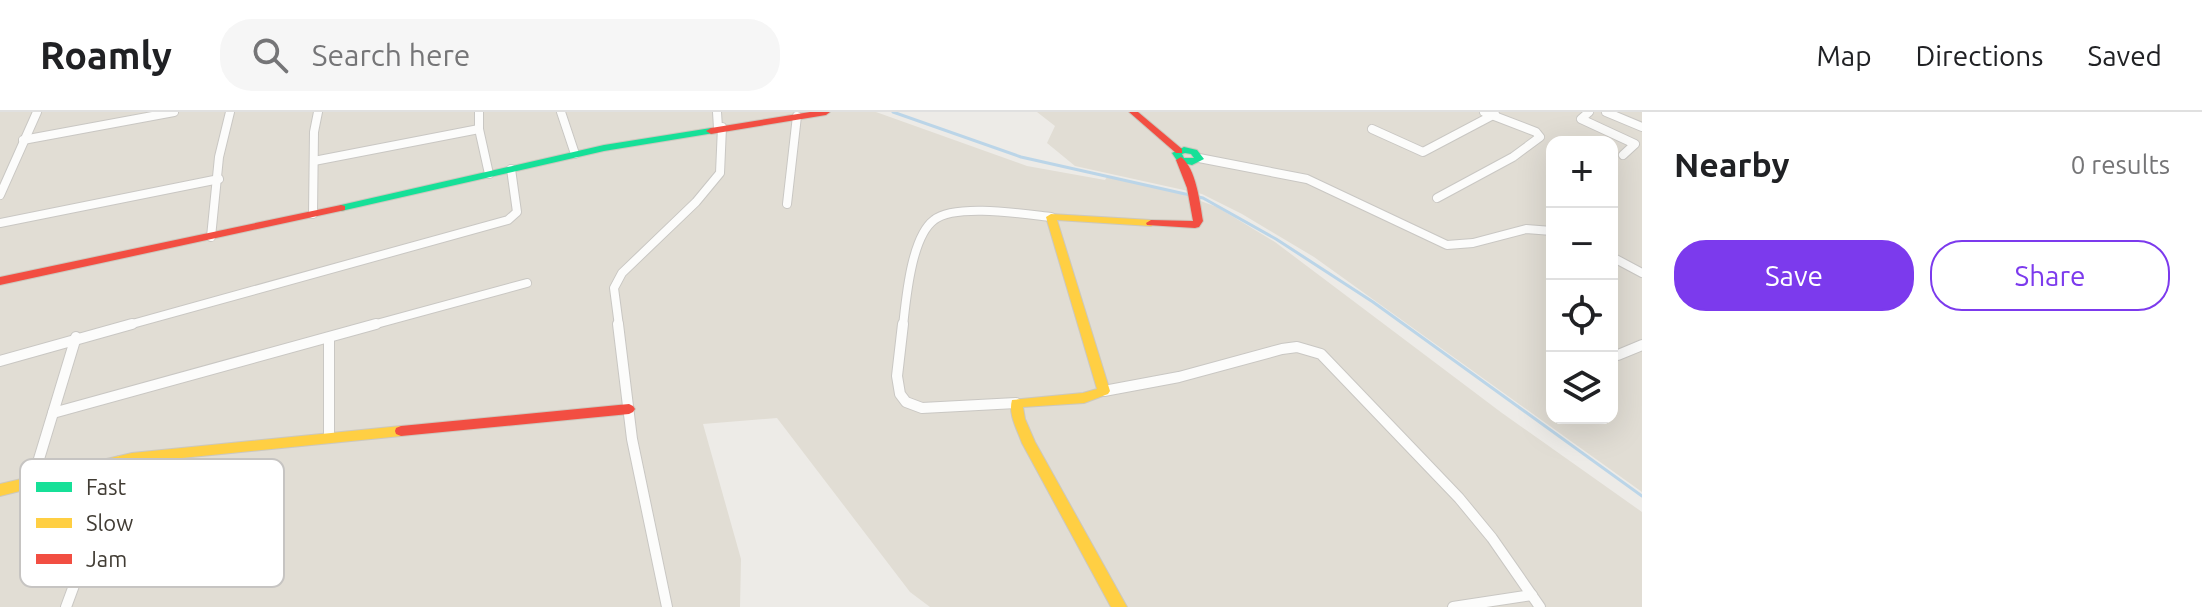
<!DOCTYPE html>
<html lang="en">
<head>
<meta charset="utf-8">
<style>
  :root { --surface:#fff; --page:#f6f6f6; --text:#202124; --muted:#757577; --line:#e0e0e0; --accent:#7c3aed }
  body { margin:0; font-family:Ubuntu,sans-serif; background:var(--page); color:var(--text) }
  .controls { position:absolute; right:24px; top:24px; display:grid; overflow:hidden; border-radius:16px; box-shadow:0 8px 32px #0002 }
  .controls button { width:72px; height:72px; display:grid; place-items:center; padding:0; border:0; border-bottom:2px solid var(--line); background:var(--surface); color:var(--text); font:40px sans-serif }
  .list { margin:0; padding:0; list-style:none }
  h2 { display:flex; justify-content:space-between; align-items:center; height:104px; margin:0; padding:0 32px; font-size:34px }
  h2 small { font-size:26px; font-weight:400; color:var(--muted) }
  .actions { display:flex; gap:16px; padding:24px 32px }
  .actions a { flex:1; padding:18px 0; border:2px solid var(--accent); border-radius:32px; text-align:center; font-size:28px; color:var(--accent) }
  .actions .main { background:var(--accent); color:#fff }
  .icon { flex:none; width:44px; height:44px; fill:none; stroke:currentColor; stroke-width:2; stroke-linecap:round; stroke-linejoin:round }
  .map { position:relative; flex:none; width:1642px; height:495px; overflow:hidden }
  header { display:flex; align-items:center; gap:48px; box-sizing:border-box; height:112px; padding:0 40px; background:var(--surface); border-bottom:2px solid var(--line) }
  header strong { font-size:38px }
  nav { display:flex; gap:44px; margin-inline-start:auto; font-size:28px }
  .search { width:560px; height:72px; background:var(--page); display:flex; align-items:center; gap:20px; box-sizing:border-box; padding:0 28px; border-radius:32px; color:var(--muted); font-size:30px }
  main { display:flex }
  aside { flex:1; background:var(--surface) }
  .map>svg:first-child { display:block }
  .residential { fill:#e1ddd4; fill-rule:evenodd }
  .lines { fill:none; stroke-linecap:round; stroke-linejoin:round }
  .stream { stroke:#bbd5e8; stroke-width:3 }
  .street-far1-casing { stroke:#c9c7c3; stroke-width:10 }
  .street-casing { stroke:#c9c7c3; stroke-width:12 }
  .fast-casing { stroke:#ccc8be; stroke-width:2 }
  .slow-casing { stroke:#ccc8be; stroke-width:2 }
  .jam-casing { stroke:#ccc8be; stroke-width:2 }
  .street-far1 { stroke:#fcfcfb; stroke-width:8 }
  .street { stroke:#fcfcfb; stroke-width:10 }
  .fast { fill:#16e098; fill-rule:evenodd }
  .slow { fill:#ffcf43; fill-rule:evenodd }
  .jam { fill:#f24e42; fill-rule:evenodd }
  .key { fill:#fff; stroke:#c6c4c2; stroke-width:2 }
  .key-label { font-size:22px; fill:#413c34 }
</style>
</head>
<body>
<header>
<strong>Roamly</strong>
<div class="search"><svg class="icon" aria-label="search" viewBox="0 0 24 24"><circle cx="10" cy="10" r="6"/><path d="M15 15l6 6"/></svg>Search here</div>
<nav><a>Map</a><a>Directions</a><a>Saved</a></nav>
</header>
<main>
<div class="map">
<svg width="1642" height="495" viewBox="0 0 1642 495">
  <rect width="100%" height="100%" fill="#edebe7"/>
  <g class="residential">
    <polygon points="0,0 876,0 1027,54 1105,68 1107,65 1121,67 1173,79 1217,95 1275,130 1502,301 1642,400 1642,495 930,495 910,480 777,306 703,312 741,447 740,495 0,495"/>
    <path d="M1037 0H1642V380L1314 145 1242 102 1202 82 1075 54 1047 31 1055 14ZM1552 30H1612V306H1552Z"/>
  </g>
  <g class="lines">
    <polyline class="stream" points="893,0 1021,45 1203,86 1276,127 1373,190 1642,384"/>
    <g class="street-far1-casing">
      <g id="street-far1">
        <polyline points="479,0 479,17"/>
        <polyline points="561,0 575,42"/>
        <polyline points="717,0 718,16"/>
        <polyline points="1589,0 1581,7 1635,32 1623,43"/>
        <polyline points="1606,0 1642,15"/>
        <polyline points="1372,17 1423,40 1495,2"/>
        <polyline points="23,28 174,0"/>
        <polyline points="1199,46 1307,67 1447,133 1473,131 1526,117 1552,119"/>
        <polyline points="314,49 479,17 489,62"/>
        <polyline points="0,83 37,0"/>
        <polyline points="1437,86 1513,45 1540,25 1536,20 1484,0"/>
        <polyline points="787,92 797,4"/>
        <polyline points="313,102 314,20 318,0"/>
        <polyline points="0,111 219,67"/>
        <polyline points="211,125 219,45 230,0"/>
        <polyline points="1612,145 1642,161"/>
        <polyline points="125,214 508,108 517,100 511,57"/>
        <polyline points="369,214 527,171"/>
        <polyline points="619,214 614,176 622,161 696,90 720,61 722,15"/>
        <path d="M903 214C906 188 911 125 934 108 955 91 1024 102 1051 105"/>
      </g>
    </g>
    <g class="street-casing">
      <g id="street">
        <polyline points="618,212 632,327 667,495"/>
        <polyline points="903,212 897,264 900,282 906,290 922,296 1016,291"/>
        <polyline points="329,226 329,325"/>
        <polyline points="1618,243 1642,233"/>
        <polyline points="0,249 132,212"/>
        <polyline points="1104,279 1179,265 1282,237 1297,235 1321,242 1459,386 1492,426 1540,495"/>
        <polyline points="53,301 376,212"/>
        <polyline points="32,370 76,225"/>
        <polyline points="66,495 120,349"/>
        <polyline points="1453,495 1532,483"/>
      </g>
    </g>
    <g class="fast-casing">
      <g id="fast">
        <polygon points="711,16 716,19 714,21 604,39 341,99 336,96 341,93 604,33"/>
        <path d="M1184 35 1197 38 1204 47 1192 53 1178 50 1172 41ZM1185 41 1191 42 1194 46H1184L1182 42Z"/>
      </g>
    </g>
    <g class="slow-casing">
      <g id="slow">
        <path d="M1051 102 1151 108 1156 111 1151 114 1057 108 1110 279 1108 282 1084 291 1023 295 1025 307 1035 330 1127 495H1111L1022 331C1017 317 1008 302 1012 288L1083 281 1097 277 1046 105Z"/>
        <polygon points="401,314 406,316 407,319 406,322 401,324 132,351 0,384 0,372 132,341"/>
      </g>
    </g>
    <g class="jam-casing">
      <g id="jam">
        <polygon points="810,0 830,0 826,3 711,22 706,19 711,16"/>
        <polygon points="1129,0 1138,0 1182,37 1182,41 1176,41"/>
        <path d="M1181 45C1196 56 1200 91 1203 109L1199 115 1195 116 1147 113 1146 111 1151 108 1193 109 1187 76 1176 48Z"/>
        <polygon points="341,93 345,94 345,98 0,173 0,165"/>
        <polygon points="629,292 633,294 635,297 633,300 629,302 401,324 396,322 395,319 396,316 401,314"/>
      </g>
    </g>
    <use href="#street-far1" class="street-far1"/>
    <use href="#street" class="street"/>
    <use href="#fast" class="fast"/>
    <use href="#slow" class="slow"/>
    <use href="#jam" class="jam"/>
  </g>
  <rect x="20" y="347" width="264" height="128" rx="12" class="key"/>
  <rect x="36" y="370" width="36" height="10" fill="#16e098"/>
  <rect x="36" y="406" width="36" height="10" fill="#ffcf43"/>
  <rect x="36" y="442" width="36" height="10" fill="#f24e42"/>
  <g class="key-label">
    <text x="86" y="383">Fast</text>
    <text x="86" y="419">Slow</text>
    <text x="86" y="455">Jam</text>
  </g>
</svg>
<div class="controls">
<button>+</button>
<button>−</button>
<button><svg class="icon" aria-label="locate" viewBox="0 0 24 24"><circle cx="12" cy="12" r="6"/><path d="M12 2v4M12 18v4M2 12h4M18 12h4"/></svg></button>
<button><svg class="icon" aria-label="layers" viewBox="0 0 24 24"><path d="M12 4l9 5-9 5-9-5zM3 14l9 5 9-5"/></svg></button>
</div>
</div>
<aside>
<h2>Nearby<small>0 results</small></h2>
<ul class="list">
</ul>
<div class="actions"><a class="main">Save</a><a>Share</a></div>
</aside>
</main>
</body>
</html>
